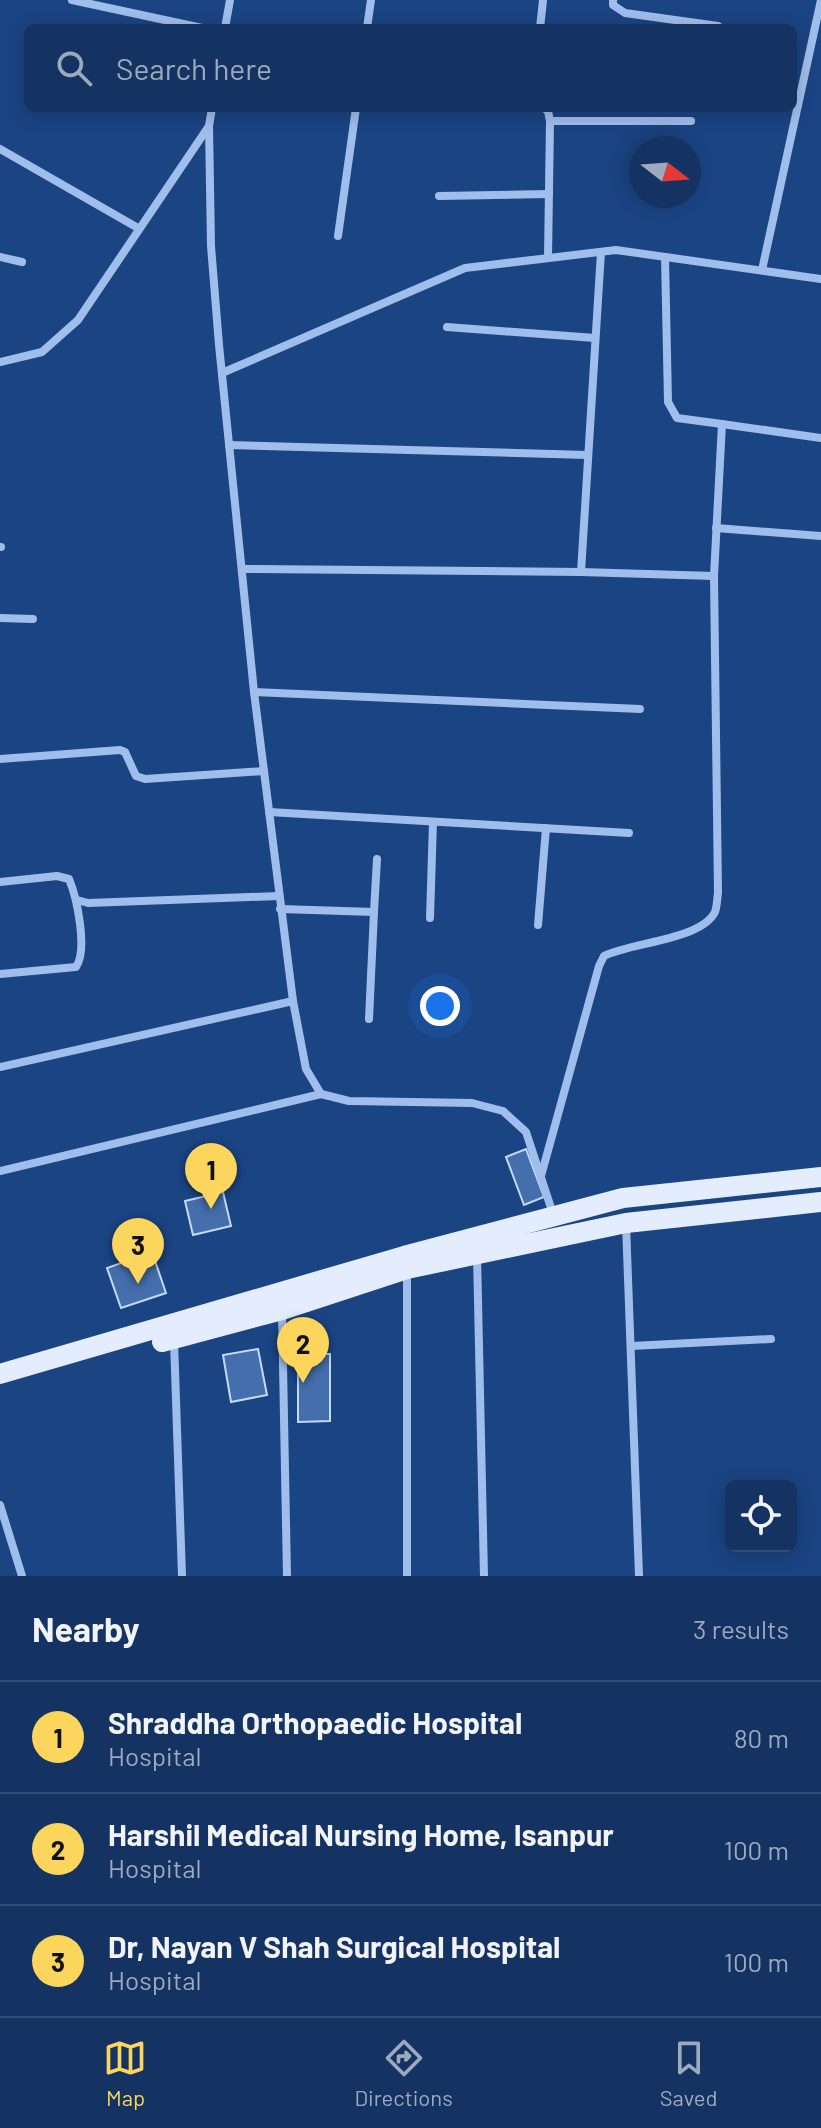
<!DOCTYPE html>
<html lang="en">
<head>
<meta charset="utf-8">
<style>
  :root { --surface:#143362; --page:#213f6b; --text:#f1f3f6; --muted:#9daabe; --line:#334e77; --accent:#fcd55d }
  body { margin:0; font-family:Barlow,sans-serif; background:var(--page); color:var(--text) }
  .controls { position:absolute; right:24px; bottom:24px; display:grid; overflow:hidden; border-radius:12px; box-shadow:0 4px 20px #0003 }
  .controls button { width:72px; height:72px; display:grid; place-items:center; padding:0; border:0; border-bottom:2px solid var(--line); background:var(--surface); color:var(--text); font:40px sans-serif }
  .compass { position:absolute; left:629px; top:136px; width:72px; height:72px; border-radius:50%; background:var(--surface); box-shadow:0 4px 20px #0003; rotate:107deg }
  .you { position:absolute; left:440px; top:1006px; width:28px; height:28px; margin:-20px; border:6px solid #fff; border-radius:50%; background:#1a73e8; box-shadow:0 0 0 12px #1a73e833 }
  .badge { display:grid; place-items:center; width:52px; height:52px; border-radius:50%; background:var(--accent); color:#111; font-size:26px; font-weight:700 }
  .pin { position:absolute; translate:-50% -66px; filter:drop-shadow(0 2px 4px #0008) }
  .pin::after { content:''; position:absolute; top:42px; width:28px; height:24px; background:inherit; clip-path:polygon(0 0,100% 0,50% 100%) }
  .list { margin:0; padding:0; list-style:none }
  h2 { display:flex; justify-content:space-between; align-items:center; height:104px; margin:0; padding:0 32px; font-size:34px }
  h2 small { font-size:26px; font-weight:400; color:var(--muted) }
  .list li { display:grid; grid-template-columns:52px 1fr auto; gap:24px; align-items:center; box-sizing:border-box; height:112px; padding:0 32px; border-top:2px solid var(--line) }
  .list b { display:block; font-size:30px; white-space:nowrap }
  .list p { margin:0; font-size:26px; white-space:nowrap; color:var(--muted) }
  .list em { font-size:26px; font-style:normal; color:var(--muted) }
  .icon { flex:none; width:44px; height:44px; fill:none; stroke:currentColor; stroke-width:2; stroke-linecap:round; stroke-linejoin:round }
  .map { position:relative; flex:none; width:821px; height:1576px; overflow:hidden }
  .search { position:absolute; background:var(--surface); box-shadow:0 4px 20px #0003; left:24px; right:24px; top:24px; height:88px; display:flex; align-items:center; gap:20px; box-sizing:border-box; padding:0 28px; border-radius:12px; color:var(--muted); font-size:30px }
  .sheet { height:440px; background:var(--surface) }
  nav { display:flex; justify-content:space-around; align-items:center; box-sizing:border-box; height:112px; border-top:2px solid var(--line); background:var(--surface); font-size:22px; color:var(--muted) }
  nav a { display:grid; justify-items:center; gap:4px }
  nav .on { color:var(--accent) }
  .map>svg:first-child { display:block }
  .building { fill:#446eac; stroke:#c5daf8; stroke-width:2 }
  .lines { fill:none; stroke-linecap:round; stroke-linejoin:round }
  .minor { stroke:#a0beeb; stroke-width:8 }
  .primary { stroke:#e4edfe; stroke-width:20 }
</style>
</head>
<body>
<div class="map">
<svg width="821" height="1576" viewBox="0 0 821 1576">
  <rect width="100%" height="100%" fill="#1b4483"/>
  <g class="building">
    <polygon points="526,1149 544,1197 524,1205 506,1157"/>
    <polygon points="223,1192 231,1226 193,1235 185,1201"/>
    <polygon points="152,1252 166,1293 121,1308 107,1268"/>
    <polygon points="258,1349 267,1395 231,1402 223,1355"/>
    <polygon points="298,1354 330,1354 330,1421 298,1422"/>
  </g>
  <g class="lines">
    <g class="minor">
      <polyline points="72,0 202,28"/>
      <polyline points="613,0 613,5 625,13 718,26"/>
      <polyline points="225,28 230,0"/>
      <polyline points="367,28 371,0"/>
      <polyline points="540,28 543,0"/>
      <polyline points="212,108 209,126 211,246 219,345 254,692 293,1001 306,1069 321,1094 349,1101 472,1103 503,1111 526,1132 554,1217"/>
      <polyline points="544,108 548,111 550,121 548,258"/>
      <polyline points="550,121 691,121"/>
      <polyline points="0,149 138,228"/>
      <polyline points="439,196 549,194"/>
      <polyline points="338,236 356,108"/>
      <polyline points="0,257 22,262"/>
      <polyline points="665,257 668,402 677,418 722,424"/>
      <polyline points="762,270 821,0"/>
      <polyline points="447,327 595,338"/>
      <polyline points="0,362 42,352 78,320 209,126"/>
      <polyline points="222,373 465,268 616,250 821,279"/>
      <polyline points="229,445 588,455"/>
      <polyline points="716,528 821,536"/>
      <polyline points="0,547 1,547"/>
      <polyline points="242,569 581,572 601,252"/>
      <polyline points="581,572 714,576"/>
      <polyline points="0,618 33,619"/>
      <polyline points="254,692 640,709"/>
      <polyline points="0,759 120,750 125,752 136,776 145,779 264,771"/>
      <polyline points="269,812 629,833"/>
      <path d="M0 882 57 876 69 879C77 898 88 950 76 967L0 974"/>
      <polyline points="77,900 88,903 278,896"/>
      <polyline points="280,909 374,912 369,1019"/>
      <polyline points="374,912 377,859"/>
      <polyline points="430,918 433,822"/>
      <polyline points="538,925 546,828"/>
      <polyline points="0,1067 293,1001"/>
      <polyline points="0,1171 321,1094"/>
      <path d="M541 1176 599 966 604 956C632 942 701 940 715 912 717 907 717 899 718 893L714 576 722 424 821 438"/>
      <polyline points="626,1224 639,1576"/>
      <polyline points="477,1255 484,1576"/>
      <polyline points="407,1269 407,1576"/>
      <polyline points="282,1311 287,1576"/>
      <polyline points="174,1341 182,1576"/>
      <polyline points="631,1346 771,1339"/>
      <polyline points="0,1505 22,1576"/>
    </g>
    <g class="primary">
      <polyline points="162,1342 282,1310 407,1269 626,1223 821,1202"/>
      <polyline points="0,1374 404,1256 623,1198 821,1177"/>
    </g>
  </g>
</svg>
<div class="controls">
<button><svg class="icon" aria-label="locate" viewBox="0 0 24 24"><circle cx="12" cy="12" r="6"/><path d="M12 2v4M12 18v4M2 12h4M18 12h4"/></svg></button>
</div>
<svg class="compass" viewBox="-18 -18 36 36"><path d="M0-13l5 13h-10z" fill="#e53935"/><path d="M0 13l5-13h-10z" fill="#9daabe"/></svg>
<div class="you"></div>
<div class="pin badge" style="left:211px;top:1209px">1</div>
<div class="pin badge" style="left:303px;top:1383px">2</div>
<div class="pin badge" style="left:138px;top:1284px">3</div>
<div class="search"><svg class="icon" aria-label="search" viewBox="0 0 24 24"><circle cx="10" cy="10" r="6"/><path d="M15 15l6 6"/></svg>Search here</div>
</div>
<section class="sheet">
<h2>Nearby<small>3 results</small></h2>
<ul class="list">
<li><span class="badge">1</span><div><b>Shraddha Orthopaedic Hospital</b><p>Hospital</p></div><em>80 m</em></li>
<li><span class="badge">2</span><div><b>Harshil Medical Nursing Home, Isanpur</b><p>Hospital</p></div><em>100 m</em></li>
<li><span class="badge">3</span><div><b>Dr, Nayan V Shah Surgical Hospital</b><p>Hospital</p></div><em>100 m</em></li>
</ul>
</section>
<nav>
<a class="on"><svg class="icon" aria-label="map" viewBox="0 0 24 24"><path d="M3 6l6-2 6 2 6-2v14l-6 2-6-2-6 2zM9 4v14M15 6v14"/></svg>Map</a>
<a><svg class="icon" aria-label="directions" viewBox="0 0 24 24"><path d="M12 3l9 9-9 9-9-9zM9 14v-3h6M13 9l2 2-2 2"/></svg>Directions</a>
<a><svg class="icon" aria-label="saved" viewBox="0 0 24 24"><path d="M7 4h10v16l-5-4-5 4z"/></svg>Saved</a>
</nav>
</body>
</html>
